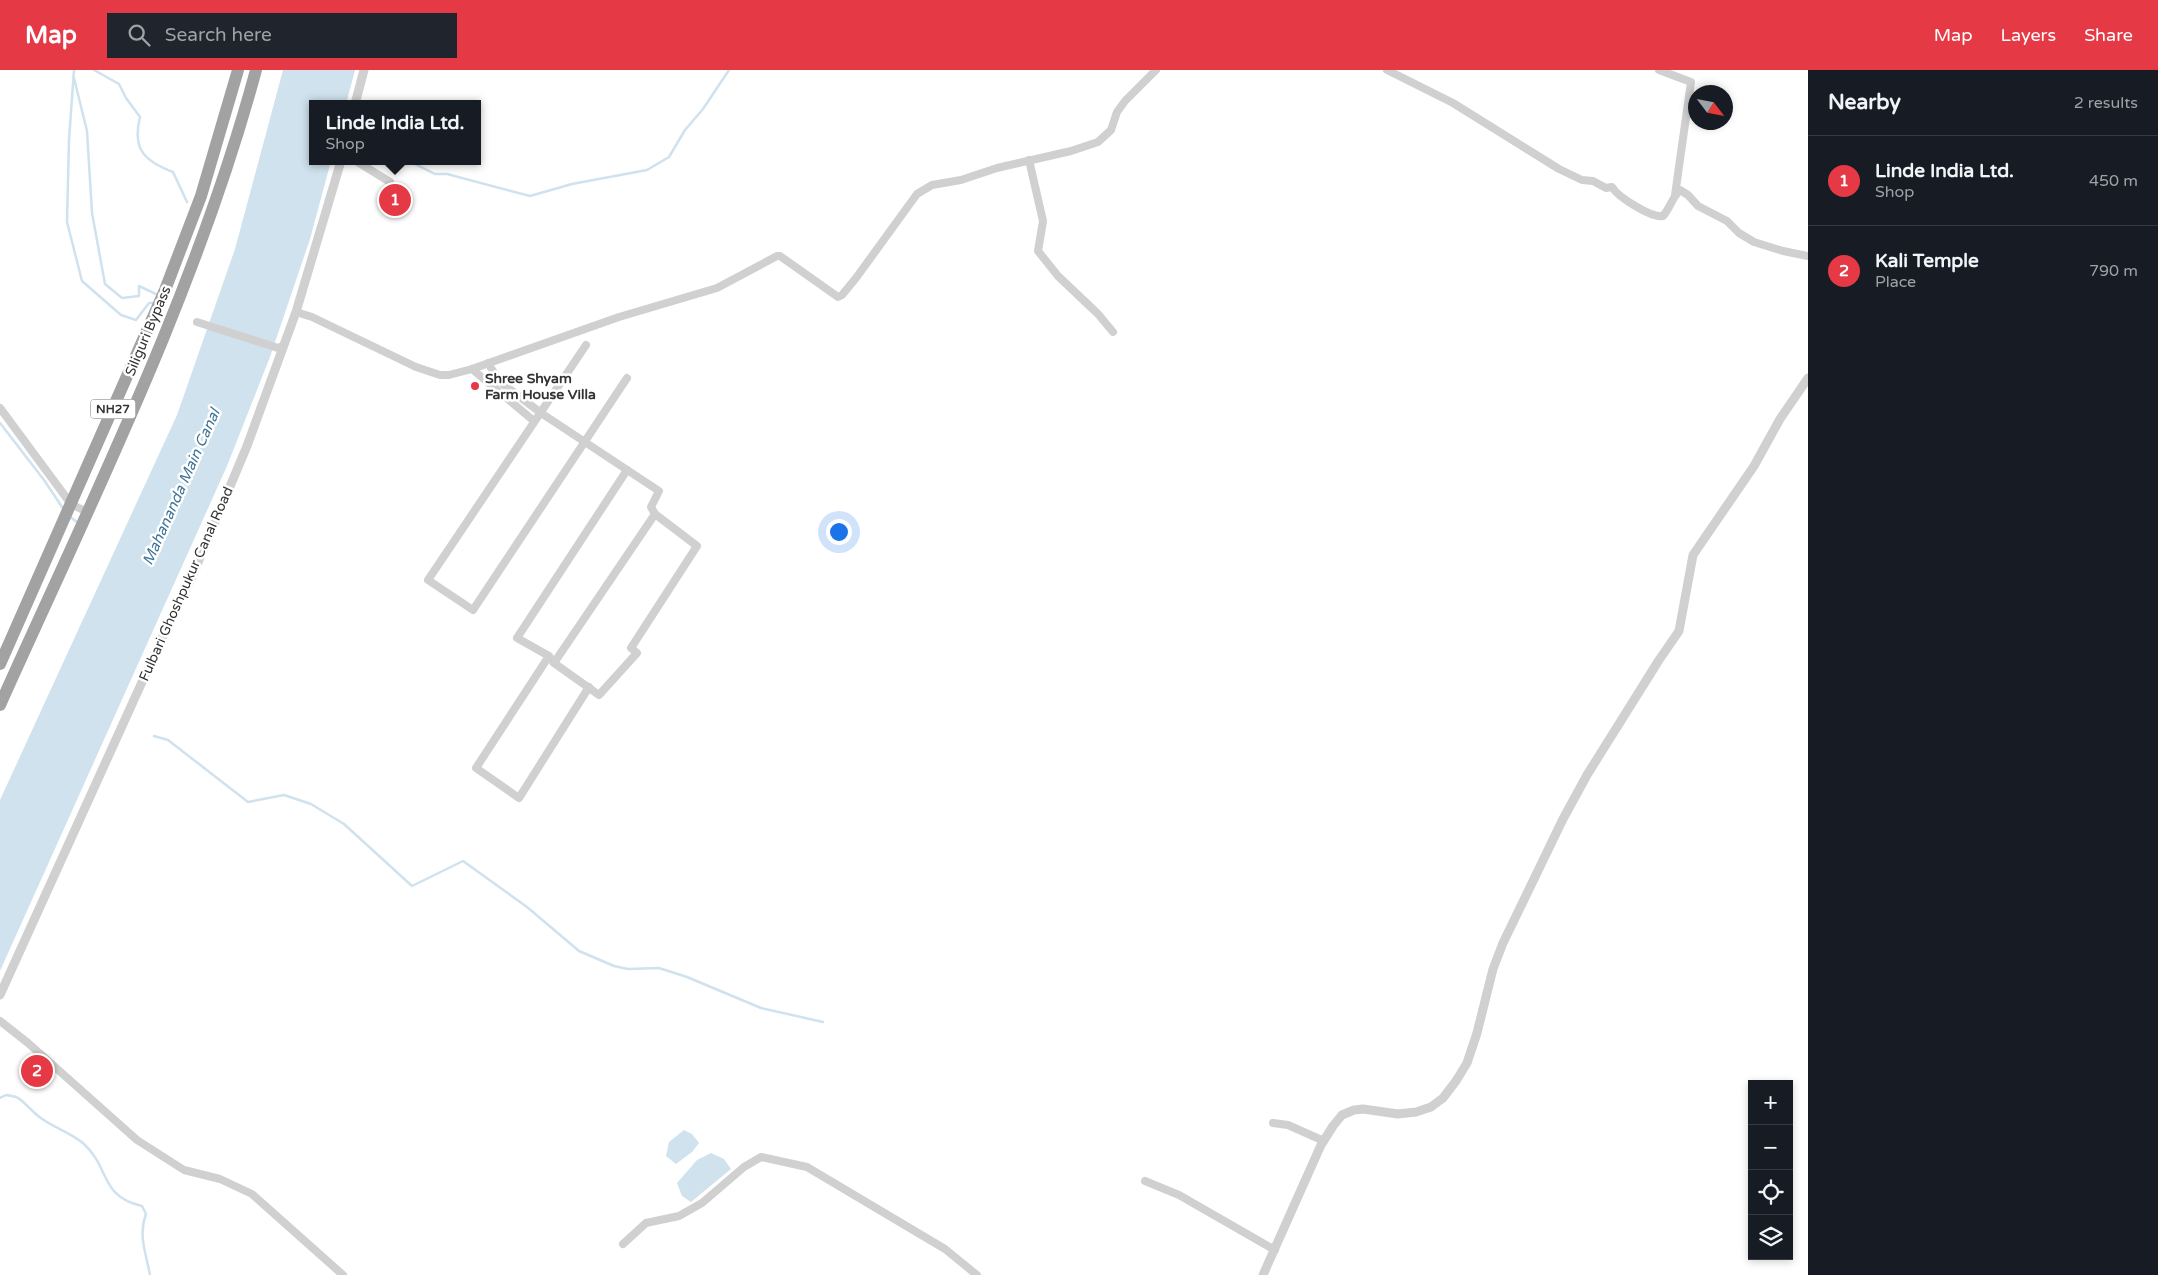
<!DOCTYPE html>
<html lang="en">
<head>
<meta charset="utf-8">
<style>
  :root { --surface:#171b24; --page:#20242c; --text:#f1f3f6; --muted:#9ea1a6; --line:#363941; --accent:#e63946 }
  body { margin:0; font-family:"Varela Round",sans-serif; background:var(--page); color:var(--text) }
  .controls { position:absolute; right:15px; bottom:15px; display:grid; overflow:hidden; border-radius:0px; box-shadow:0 2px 8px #0003 }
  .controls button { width:45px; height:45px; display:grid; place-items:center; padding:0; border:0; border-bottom:1px solid var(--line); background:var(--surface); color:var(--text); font:25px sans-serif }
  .compass { position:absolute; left:1688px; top:15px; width:45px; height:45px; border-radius:50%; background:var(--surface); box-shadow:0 2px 8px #0003; rotate:122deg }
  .you { position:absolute; left:838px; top:461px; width:18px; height:18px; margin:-12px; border:4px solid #fff; border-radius:50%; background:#1a73e8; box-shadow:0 0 0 8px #1a73e833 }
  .badge { display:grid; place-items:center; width:32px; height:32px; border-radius:50%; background:var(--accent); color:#fff; font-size:16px; font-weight:700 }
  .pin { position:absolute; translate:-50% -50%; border:2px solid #fff; box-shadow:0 1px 5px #0006 }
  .popup { position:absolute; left:309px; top:30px; width:172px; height:65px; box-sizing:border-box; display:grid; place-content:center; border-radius:0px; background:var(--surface); filter:drop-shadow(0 1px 4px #0005); font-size:16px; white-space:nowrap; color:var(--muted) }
  .popup b { font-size:19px; color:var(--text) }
  .popup::after { content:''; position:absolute; left:50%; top:100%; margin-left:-10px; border:10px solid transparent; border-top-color:var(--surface) }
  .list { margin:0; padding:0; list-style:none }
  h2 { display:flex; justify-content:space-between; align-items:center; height:65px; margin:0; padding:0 20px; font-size:21px }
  h2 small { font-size:16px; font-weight:400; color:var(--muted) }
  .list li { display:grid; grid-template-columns:32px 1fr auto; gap:15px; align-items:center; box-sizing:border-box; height:90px; padding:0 20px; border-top:1px solid var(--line) }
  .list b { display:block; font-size:19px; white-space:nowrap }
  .list p { margin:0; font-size:16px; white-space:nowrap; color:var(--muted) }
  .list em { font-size:16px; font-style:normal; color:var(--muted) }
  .icon { flex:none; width:28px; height:28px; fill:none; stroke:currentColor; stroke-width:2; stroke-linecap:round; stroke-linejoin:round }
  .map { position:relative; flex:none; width:1808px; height:1205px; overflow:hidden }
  header { display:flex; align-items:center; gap:30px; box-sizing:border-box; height:70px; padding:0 25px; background:var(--accent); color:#fff }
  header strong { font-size:24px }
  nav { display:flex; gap:28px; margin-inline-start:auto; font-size:18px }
  .search { width:350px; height:45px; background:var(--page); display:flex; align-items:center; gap:12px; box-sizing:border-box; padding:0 18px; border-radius:0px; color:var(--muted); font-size:19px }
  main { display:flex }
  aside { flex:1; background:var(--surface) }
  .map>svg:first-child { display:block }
  .water { fill:#cfe2ee }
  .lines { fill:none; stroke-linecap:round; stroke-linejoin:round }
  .stream { stroke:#cfe2ee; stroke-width:2.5 }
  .minor { stroke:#d0d0d0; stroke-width:8 }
  .tertiary { stroke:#d0d0d0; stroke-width:9 }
  .trunk { stroke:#a2a2a2; stroke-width:12 }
  .poi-dot { fill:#e63946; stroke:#fff; stroke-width:2 }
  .labels { text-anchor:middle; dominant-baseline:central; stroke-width:5; stroke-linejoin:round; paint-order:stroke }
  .shield { fill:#fff; stroke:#707070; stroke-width:1 }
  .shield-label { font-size:12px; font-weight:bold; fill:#333 }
  .street-label { font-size:14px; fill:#333; stroke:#fff }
  .poi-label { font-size:14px; font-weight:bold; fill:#333; stroke:#fff; text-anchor:start }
  .water-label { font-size:15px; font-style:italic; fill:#3f7597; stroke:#fff }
</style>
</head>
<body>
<header>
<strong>Map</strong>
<div class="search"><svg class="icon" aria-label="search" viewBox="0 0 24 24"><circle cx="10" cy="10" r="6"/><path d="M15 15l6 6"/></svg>Search here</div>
<nav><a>Map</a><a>Layers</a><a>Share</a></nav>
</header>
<main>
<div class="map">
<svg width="1808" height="1205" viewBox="0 0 1808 1205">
  <rect width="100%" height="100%" fill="#fff"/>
  <g class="water">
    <polygon points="283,0 355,0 346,34 312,34 312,91 331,91 310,169 270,287 227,396 0,901 0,730 177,345 235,179"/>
    <polygon points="684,1060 692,1064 699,1073 692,1082 676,1094 666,1086 669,1072"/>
    <polygon points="711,1083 724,1089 731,1099 691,1132 682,1126 677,1113 697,1090"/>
  </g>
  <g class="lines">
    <g class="stream">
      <polyline points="74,0 69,70 67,152 82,211 121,245 136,250 149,233 155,233"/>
      <path d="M94 0 119 14 126 28 140 47C132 79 144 91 173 102L187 132"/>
      <polyline points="74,8 87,61 92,143 105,214 122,228 139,226 139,216 158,225"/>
      <polyline points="409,91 435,104 447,104 530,126 572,114 647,100 669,87 685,60 703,39 729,0"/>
      <polyline points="0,353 44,410 64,440"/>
      <polyline points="69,446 78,453"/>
      <polyline points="154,666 168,670 248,732 284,725 311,734 344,754 412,816 463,791 527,837 579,881 614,896 628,899 659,898 687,907 761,938 823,952"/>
      <path d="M0 1028 6 1025C10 1026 15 1026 18 1028 23 1030 34 1044 41 1048 54 1058 72 1063 84 1074 110 1098 100 1127 142 1136L146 1144C138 1166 146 1183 150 1205"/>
    </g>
    <g class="minor">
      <path d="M1387 0 1453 33 1559 99 1582 110 1593 111 1606 118 1612 117C1618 127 1651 148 1663 146 1670 138 1672 128 1680 120L1688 125 1698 136 1727 151 1739 163 1754 172 1783 181 1808 186"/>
      <polyline points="1659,0 1691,12 1675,125"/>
      <polyline points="1029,90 1043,151 1038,181 1058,206 1098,244 1113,262"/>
      <polyline points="356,91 390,112"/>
      <polyline points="296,242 312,247 416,297 440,305 449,305 472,299 619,247 717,218 777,186 780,186 838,227 842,225 856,208 917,124 932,115 961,110 997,98 1071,81 1098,72 1111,60 1117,42 1125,31 1156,0"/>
      <polyline points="197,252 278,278 284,275"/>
      <polyline points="586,275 428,510 473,540 627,308"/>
      <polyline points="488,293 499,311 541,343 659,421 651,437 655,444 554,593"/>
      <polyline points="472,299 534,351"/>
      <polyline points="0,338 71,434 87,442"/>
      <polyline points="627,400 517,568 549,586 554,593 599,625 637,583 631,578 697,476 655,444"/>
      <polyline points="549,586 476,698 519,728 589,617"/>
      <polyline points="0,951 28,973 137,1070 184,1100 220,1109 252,1124 343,1205"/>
      <polyline points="1273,1053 1288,1055 1324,1071"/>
      <polyline points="1145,1111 1179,1125 1275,1180"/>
      <polyline points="623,1174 646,1153 679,1146 702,1133 744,1097 761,1087 807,1097 945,1179 977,1205"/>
    </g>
    <g class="tertiary">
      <polyline points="355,34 364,0"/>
      <polyline points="0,925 162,568 191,509 247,376 296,242 341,91"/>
      <polyline points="1263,1205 1321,1075 1333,1056 1342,1045 1354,1040 1363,1039 1398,1044 1416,1042 1431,1037 1443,1028 1456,1011 1467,993 1477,963 1493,899 1503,873 1563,749 1587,705 1659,590 1679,561 1693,485 1754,396 1780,349 1808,308"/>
    </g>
    <g class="trunk">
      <polyline points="0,594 165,220 201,126 238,0"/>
      <path d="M0 635C93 428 197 219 256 0"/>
    </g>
  </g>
  <circle class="poi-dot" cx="475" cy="316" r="5"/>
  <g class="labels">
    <rect class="shield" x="90.5" y="329.5" width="45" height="19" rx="4"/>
    <g class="shield-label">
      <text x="113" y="339">NH27</text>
    </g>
    <g class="street-label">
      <text transform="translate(148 261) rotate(-67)">Siliguri Bypass</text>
      <text transform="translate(186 514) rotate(-66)">Fulbari Ghoshpukur Canal Road</text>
    </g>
    <g class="poi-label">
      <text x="485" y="308">Shree Shyam<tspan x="485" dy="16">Farm House Villa</tspan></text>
    </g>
    <g class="water-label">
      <text transform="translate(181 417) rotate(-66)">Mahananda Main Canal</text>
    </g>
  </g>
</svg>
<div class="controls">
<button>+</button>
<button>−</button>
<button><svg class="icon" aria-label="locate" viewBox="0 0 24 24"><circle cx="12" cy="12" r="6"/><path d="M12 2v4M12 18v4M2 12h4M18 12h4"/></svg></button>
<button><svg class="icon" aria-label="layers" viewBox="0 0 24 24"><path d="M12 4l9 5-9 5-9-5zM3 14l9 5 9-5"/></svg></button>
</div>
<svg class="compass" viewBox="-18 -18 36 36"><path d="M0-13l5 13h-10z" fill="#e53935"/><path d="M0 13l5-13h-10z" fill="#9ea1a6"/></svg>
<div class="you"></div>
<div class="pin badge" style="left:395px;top:130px">1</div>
<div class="popup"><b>Linde India Ltd.</b>Shop</div>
<div class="pin badge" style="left:37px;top:1001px">2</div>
</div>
<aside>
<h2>Nearby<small>2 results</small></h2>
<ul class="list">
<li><span class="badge">1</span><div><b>Linde India Ltd.</b><p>Shop</p></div><em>450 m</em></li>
<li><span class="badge">2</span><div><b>Kali Temple</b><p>Place</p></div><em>790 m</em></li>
</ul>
</aside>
</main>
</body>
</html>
